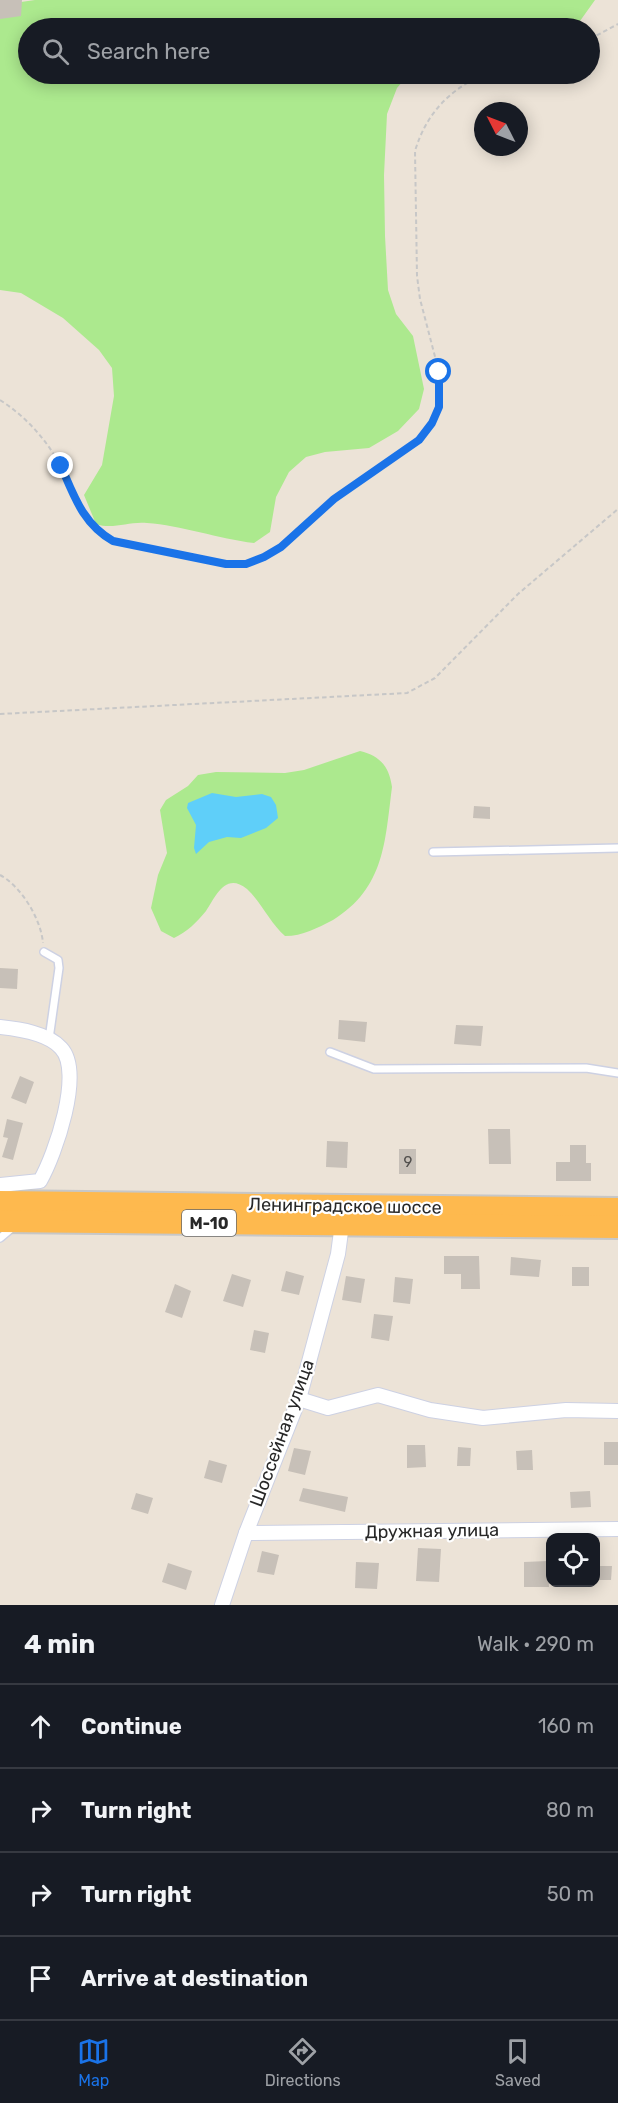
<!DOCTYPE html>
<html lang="en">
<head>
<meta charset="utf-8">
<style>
  :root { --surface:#171b24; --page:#242831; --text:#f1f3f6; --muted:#9ea1a6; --line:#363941; --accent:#1a73e8 }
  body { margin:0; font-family:Rubik,sans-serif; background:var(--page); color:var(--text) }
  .controls { position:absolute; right:18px; bottom:18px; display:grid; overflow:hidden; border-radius:12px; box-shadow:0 3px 15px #0003 }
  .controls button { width:54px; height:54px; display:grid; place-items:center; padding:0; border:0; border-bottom:2px solid var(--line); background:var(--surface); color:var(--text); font:30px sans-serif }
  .compass { position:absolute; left:474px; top:102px; width:54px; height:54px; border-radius:50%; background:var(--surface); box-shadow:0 3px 15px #0003; rotate:312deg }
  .stop { position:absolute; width:18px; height:18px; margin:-14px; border:4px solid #1a73e8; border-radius:50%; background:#fff }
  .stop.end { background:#1a73e8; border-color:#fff; box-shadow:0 2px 6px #0008 }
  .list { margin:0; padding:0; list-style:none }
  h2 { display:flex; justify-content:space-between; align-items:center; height:78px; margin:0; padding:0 24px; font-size:26px }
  h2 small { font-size:20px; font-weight:400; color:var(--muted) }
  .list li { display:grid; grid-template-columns:39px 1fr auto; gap:18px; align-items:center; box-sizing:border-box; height:84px; padding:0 24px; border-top:2px solid var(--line) }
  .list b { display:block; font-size:22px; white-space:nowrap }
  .list em { font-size:20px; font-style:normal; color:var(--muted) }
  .icon { flex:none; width:33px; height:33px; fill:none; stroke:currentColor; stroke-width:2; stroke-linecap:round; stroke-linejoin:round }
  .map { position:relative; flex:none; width:618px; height:1605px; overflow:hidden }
  .search { position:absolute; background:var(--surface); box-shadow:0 3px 15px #0003; left:18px; right:18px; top:18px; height:66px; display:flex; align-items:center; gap:15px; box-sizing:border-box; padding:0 21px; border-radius:33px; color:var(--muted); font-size:22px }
  .sheet { height:414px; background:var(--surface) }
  nav { display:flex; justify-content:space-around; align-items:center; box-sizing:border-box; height:84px; border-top:2px solid var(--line); background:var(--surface); font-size:16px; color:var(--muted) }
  nav a { display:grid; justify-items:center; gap:3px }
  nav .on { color:var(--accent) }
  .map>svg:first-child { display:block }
  .green { fill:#ace98e }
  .water { fill:#5fcff9 }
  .building { fill:#c7c0b8 }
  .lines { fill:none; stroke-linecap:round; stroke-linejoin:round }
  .service-casing { stroke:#cdd1e3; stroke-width:10 }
  .minor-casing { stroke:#cdd1e3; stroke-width:16 }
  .trunk-casing { stroke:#c7c7c7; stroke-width:26 }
  .path { stroke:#c7c7c7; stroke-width:2; stroke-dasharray:4.5 3; stroke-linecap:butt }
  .service { stroke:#fff; stroke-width:7 }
  .minor { stroke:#fff; stroke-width:14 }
  .trunk { stroke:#feb94e; stroke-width:22 }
  .route { stroke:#1a73e8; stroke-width:8 }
  .labels { text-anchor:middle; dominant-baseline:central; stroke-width:4.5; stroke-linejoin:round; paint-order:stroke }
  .number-label { font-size:15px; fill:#504e4c }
  .shield { fill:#fff; stroke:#686868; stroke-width:1.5 }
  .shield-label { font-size:16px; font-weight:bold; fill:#282828 }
  .street-label { font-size:18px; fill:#282828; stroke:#fff }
</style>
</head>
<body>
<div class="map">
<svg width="618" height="1605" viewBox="0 0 618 1605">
  <rect width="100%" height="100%" fill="#ece3d7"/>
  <g class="green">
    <path d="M35 0H595L580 21 562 28H28V74H409L397 88 387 114 384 175 385 236 388 290 396 314 413 336 424 389 419 409 398 431 369 448 325 452 306 457 289 472 276 497 270 532 254 543C219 539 180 525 147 523 129 521 113 530 96 524L84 495 102 465 114 396 112 368 99 350 63 318 21 293 0 290V5Z"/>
    <path d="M360 751C380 756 389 766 392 787 385 841 385 888 333 920 317 928 303 936 285 936 270 923 262 903 247 889 225 871 215 898 206 911 197 922 187 932 174 938L161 931 151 908 158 875 167 853 160 810 166 800 188 786 198 775 216 772 285 773 304 770Z"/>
  </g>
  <polygon class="water" points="212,793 236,797 262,794 271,797 276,805 278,818 266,828 241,838 227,837 209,842 196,854 194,848 196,825 187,808 188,803"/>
  <g class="building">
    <polygon points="0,0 22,0 21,16 0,19"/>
    <polygon points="474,806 490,807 490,819 473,818"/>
    <polygon points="0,968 18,969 17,989 0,988"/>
    <polygon points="339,1020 367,1022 365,1042 338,1039"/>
    <polygon points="456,1025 483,1026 481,1046 454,1044"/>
    <polygon points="20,1076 34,1082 26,1104 11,1098"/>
    <polygon points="7,1119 23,1123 13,1160 2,1157 8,1138 3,1137"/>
    <polygon points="488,1129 510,1129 511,1164 489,1164"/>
    <polygon points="327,1141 348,1142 347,1168 326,1167"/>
    <polygon points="570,1145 586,1145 586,1163 591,1163 591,1181 556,1181 556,1162 570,1162"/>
    <rect x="399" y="1149" width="17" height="25"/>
    <polygon points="444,1256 479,1256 480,1289 461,1289 461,1274 444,1274"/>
    <polygon points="511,1257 541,1260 539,1277 510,1275"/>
    <rect x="572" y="1267" width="17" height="19"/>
    <polygon points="286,1271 304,1276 299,1295 281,1291"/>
    <polygon points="232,1274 251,1280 243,1307 223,1301"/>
    <polygon points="346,1276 365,1279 361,1303 342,1300"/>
    <polygon points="395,1277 413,1279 410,1304 393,1302"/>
    <polygon points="175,1284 191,1291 182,1318 165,1312"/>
    <polygon points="374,1314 393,1316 389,1341 371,1338"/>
    <polygon points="254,1330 269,1333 265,1353 250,1350"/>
    <rect x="604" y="1442" width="14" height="23"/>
    <polygon points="407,1445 425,1445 426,1467 407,1468"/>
    <polygon points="458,1447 471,1448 470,1466 457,1466"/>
    <polygon points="294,1448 311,1451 305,1475 288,1471"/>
    <polygon points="532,1450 533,1470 517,1470 516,1451"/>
    <polygon points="209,1460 227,1465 222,1483 204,1478"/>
    <polygon points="303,1488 348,1497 345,1512 299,1501"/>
    <polygon points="590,1491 591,1507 571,1508 570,1492"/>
    <polygon points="136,1493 153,1498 148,1514 131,1509"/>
    <polygon points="418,1548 441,1549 439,1582 416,1581"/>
    <polygon points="262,1551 279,1555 274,1575 257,1572"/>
    <polygon points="548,1561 549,1587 524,1587 524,1562"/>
    <polygon points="356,1562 379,1563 377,1589 355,1588"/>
    <polygon points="168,1563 192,1571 186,1590 162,1582"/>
    <polygon points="596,1566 612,1566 611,1580 596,1580"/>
  </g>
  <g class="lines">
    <g class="service-casing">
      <g id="service">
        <polyline points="433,852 618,848"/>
        <polyline points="44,952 58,960 59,968 49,1039"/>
        <polyline points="330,1052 374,1069 586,1068 618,1073"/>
        <polyline points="0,1238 12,1228"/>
      </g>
    </g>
    <g class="minor-casing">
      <g id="minor">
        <path d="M0 1027C19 1029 48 1033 61 1048 84 1072 55 1155 40 1181L0 1185"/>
        <polyline points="299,1399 328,1408 378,1395 430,1410 483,1418 566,1410 618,1411"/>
        <polyline points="246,1533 618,1529"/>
        <polyline points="222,1605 246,1533 299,1399 338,1254 342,1224"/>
      </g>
    </g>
    <g class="trunk-casing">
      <g id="trunk">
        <polyline points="0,1202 618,1209"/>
        <polyline points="0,1221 618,1227"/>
      </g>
    </g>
    <g class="path">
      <polyline points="590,39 618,24"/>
      <path d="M0 400C25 416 45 438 59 463 76 494 80 523 113 541L226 564H246L281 547 335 499 419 440 432 423 441 392 439 372 420 299 417 276 415 151C426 114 449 90 484 74"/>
      <polyline points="0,714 407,693 435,678 518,594 618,509"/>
      <path d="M0 875C21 886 41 919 43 943"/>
    </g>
    <use href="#service" class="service"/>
    <use href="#minor" class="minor"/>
    <use href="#trunk" class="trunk"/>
  </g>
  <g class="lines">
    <path class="route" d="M61 466C74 496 83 524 113 541L226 564H246L264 557 281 547 334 499 419 440 432 423 439 407V372"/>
  </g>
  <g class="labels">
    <g class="number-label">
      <text x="408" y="1162">9</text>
    </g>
    <rect class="shield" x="182" y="1210" width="54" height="26" rx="4.5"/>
    <g class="shield-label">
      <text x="209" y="1223">М-10</text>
    </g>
    <g class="street-label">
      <text transform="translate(345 1206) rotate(1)">Ленинградское шоссе</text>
      <text transform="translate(282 1433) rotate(-70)">Шоссейная улица</text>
      <text transform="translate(432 1531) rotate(-1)">Дружная улица</text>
    </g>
  </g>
</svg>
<div class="controls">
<button><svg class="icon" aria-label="locate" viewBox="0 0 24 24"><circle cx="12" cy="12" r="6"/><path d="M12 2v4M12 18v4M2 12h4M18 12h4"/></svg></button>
</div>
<svg class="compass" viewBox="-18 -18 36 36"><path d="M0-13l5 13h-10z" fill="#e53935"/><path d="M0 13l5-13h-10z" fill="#9ea1a6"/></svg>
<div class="stop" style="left:439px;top:372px"></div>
<div class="stop end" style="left:61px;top:466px"></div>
<div class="search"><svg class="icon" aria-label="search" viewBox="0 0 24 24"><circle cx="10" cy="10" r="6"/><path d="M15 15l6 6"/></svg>Search here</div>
</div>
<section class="sheet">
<h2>4 min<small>Walk · 290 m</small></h2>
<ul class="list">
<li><svg class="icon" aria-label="ahead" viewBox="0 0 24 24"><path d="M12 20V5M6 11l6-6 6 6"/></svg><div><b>Continue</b></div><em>160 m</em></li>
<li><svg class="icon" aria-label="right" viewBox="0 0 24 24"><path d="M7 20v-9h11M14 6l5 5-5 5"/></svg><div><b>Turn right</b></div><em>80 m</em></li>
<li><svg class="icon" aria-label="right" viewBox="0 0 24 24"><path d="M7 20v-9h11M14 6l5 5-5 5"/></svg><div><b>Turn right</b></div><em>50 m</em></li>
<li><svg class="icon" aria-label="arrive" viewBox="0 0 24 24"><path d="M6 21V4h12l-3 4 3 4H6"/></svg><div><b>Arrive at destination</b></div></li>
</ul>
</section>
<nav>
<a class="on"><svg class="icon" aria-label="map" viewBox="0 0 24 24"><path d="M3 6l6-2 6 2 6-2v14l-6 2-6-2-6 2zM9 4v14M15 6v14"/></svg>Map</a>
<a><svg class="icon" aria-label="directions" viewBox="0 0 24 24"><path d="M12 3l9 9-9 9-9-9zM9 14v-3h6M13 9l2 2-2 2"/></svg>Directions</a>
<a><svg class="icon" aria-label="saved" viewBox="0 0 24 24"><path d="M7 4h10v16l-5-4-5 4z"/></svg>Saved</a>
</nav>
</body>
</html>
